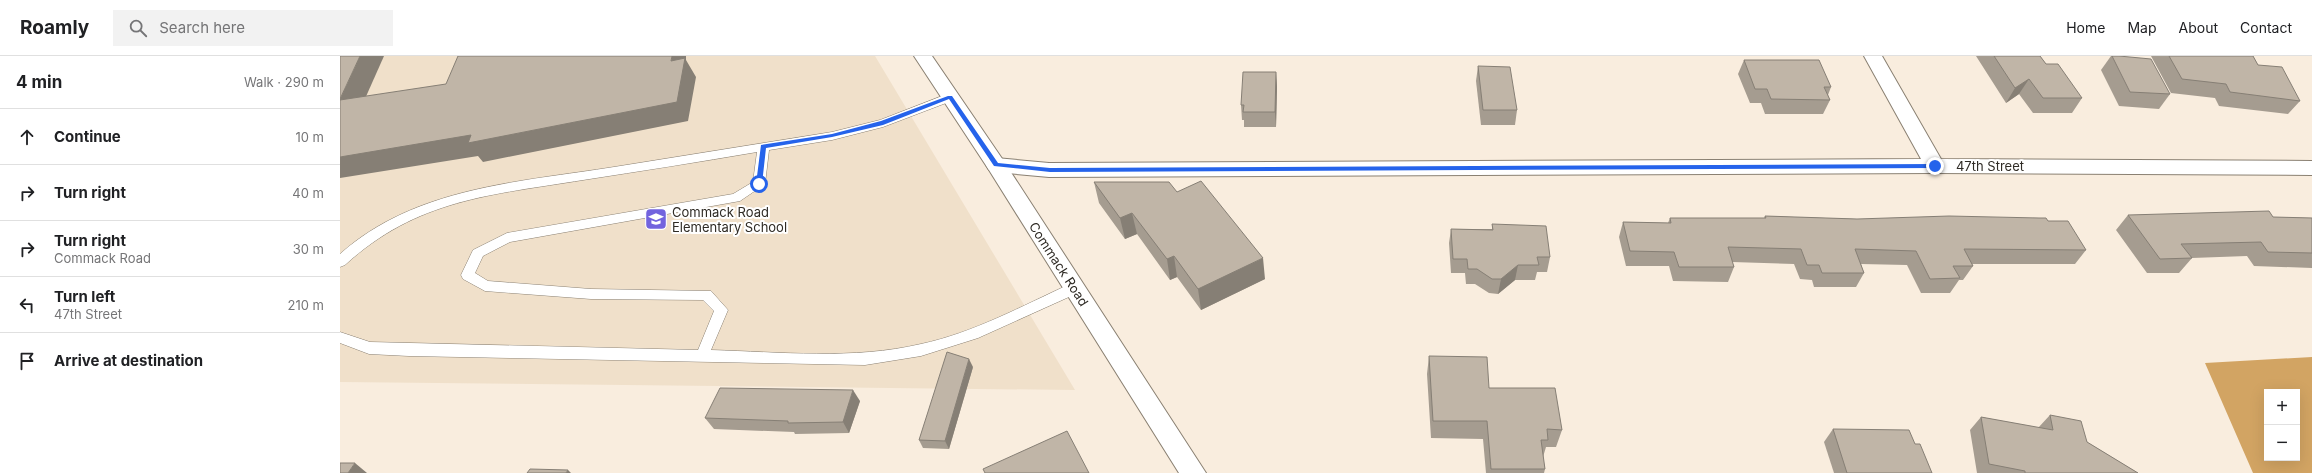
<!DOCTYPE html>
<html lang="en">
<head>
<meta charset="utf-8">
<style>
  :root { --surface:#fff; --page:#f2f2f2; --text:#202124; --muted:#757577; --line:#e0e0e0 }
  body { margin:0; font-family:Inter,sans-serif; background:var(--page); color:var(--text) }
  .controls { position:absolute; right:12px; bottom:12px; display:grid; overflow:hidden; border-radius:0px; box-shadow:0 4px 16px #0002 }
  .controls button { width:36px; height:36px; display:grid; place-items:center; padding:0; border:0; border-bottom:1px solid var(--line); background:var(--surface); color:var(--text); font:20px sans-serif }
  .stop { position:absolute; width:12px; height:12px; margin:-9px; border:3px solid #2563eb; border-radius:50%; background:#fff }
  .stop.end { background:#2563eb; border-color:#fff; box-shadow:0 1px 4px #0008 }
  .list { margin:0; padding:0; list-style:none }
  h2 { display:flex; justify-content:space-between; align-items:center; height:52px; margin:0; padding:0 16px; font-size:17px }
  h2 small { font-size:13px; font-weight:400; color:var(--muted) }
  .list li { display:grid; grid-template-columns:26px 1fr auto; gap:12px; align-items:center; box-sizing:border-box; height:56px; padding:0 16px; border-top:1px solid var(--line) }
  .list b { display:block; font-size:15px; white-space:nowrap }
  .list p { margin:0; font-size:13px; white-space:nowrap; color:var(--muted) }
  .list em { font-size:13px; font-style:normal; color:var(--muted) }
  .icon { flex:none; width:22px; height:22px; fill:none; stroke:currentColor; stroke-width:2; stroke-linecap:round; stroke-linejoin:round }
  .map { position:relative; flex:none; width:1972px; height:417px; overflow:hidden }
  header { display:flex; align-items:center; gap:24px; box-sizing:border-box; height:56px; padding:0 20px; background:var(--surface); border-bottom:1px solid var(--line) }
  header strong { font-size:19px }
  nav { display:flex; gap:22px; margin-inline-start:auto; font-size:14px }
  .search { width:280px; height:36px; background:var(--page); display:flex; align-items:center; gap:10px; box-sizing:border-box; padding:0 14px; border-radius:0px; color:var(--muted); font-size:15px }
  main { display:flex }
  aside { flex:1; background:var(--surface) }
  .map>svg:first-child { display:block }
  .built { fill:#f0e0ca }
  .forest { fill:#d2a463; fill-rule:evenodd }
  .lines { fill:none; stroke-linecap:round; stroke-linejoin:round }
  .lane-casing { stroke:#8a8072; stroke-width:1 }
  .street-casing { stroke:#8a8072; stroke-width:2 }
  .secondary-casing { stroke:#8a8072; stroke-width:2 }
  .lane { fill:#fff; fill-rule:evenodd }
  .street { fill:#fff; fill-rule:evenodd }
  .secondary { fill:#fff; fill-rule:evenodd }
  .wall { fill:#a59c90 }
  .shaded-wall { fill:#867f75 }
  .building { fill:#c0b5a7; stroke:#867f75 }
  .route { fill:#2563eb }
  .labels { text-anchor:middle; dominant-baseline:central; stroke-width:4; stroke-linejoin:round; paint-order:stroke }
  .street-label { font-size:13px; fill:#2f2b25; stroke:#fff }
  .poi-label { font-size:13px; fill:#2f2b25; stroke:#fff; text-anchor:start }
</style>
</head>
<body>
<header>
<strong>Roamly</strong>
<div class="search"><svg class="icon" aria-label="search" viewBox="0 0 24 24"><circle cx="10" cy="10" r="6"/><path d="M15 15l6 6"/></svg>Search here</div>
<nav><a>Home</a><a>Map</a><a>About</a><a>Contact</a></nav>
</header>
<main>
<aside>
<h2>4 min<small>Walk · 290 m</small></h2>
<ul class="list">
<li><svg class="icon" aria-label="ahead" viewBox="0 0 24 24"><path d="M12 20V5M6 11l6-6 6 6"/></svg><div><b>Continue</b></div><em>10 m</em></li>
<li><svg class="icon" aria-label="right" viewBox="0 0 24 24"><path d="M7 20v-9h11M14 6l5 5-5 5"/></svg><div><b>Turn right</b></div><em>40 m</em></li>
<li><svg class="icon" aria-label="right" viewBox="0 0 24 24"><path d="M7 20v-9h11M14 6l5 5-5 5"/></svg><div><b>Turn right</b><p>Commack Road</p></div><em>30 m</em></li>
<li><svg class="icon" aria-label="left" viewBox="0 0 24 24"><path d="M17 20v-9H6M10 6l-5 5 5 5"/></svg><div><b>Turn left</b><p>47th Street</p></div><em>210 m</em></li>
<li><svg class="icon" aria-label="arrive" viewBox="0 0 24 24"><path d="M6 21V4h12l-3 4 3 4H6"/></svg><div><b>Arrive at destination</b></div></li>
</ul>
</aside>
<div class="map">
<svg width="1972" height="417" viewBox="0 0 1972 417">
  <rect width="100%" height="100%" fill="#f9edde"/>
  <polygon class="built" points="0,0 535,0 735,334 0,326"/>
  <path class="forest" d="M1972 301V417H1913L1865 307ZM1927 336H1957V402H1927Z"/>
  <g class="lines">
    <g class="lane-casing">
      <path id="lane" d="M610 37 614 38 616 41 614 44 543 71 492 84 429 94 425 128 400 145 170 186 143 200 135 217 148 225 251 233 371 235 388 254 371 294C441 296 513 304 581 288 633 277 682 250 730 228H740L742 232 740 236 638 282 581 300 525 309 69 300 29 298 0 287V276L30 286 358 294 374 255 363 244 251 243 145 235 123 223 121 219 133 194 167 177 393 138 413 126 417 96C359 106 301 115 243 124 151 139 77 143 5 209L0 211V198C75 131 180 126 274 111 347 99 419 88 492 76L540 64Z"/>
    </g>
    <g class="street-casing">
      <polygon id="street" points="1524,0 1542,0 1601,103 1972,105 1972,119 1595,117 709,121 656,116 649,114 646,109 649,104 656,102 709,107 1581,103"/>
    </g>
    <g class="secondary-casing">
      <polygon id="secondary" points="574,0 592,0 663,104 866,417 839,417 649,114"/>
    </g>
    <use href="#lane" class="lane"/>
    <use href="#street" class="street"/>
    <use href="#secondary" class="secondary"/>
  </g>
  <g class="wall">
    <polygon points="1636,0 1700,0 1706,8 1742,42 1732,57 1693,57 1679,38 1666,47"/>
    <polygon points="1771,0 1779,0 1830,38 1819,53 1779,50 1761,14"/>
    <polygon points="1811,0 1913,0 1918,9 1960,45 1948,58 1879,50 1875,42 1831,37"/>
    <polygon points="1404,4 1491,31 1488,39 1490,44 1483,58 1425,58 1421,47 1410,47 1398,18"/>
    <polygon points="1138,10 1177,54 1175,69 1141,69 1136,25"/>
    <polygon points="936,16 937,31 936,71 904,71 904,64 902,64 901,49"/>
    <polygon points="754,126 837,136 925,223 861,254 837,221 830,224 797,178 785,183 759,147"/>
    <polygon points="1788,159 1972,162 1972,212 1914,210 1907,200 1852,202 1839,217 1807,217 1776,174"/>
    <polygon points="1425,160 1517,163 1708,165 1746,194 1735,208 1632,208 1633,210 1623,224 1619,224 1610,237 1581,237 1567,209 1521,208 1524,217 1516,231 1474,231 1472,224 1460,223 1454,208 1392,206 1394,211 1388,226 1333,225 1329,210 1286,210 1279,181 1283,166 1328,167 1330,162 1424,162"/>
    <polygon points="1152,168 1210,201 1207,216 1197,216 1195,224 1175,224 1158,238 1149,237 1135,228 1126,228 1125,217 1111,217 1109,187 1111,173 1152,173"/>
    <polygon points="1089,300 1149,332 1222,374 1216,391 1206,391 1203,401 1205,413 1204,417 1146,417 1143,383 1091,382 1087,318"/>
    <polygon points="633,311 609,393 583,392 579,384"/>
    <polygon points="520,345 509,377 455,378 454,376 374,373 365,362"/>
    <polygon points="1710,359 1747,386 1798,417 1637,417 1630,374 1641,361 1698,372"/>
    <polygon points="1493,373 1575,388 1592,417 1494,417 1484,386"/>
  </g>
  <g class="shaded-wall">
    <polygon points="20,0 44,0 16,63 0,46 0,43"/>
    <polygon points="332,0 346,0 346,4 356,21 348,65 143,106 138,100 0,122 0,101 331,5"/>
    <polygon points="936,16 937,31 936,71 935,56"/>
    <polygon points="1689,23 1679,38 1666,47 1675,32"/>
    <polygon points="792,157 797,178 785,183 780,162"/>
    <polygon points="834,200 837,221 830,224 827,203"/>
    <polygon points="923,202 925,223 861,254 858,233"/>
    <polygon points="1178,209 1175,224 1158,238 1161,223"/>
    <polygon points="629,303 633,311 609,393 605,385"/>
    <polygon points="513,334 520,345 509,377 503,366"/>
    <polygon points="15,407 27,417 8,417"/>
    <polygon points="228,414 231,417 226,417"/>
  </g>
  <g class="building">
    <polygon points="0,0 20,0 0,43"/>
    <polygon points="118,0 332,0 331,5 345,2 337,46 128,87 131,79 0,101 0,44 106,28"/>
    <polygon points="1654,0 1700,0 1706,8 1718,8 1742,42 1703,42 1689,23 1675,32"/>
    <polygon points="1772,0 1779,0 1811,3 1830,38 1790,36"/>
    <polygon points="1829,0 1913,0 1918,9 1942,11 1960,45 1890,36 1886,28 1842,23"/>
    <polygon points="1404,4 1479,4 1491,31 1484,31 1490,44 1431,43 1427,33 1415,33"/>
    <polygon points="1138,10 1170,11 1177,54 1143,54"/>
    <polygon points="903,16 936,16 935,56 903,56 904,49 901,49"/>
    <polygon points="861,125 923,202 858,233 834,200 827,203 792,157 780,162 754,126 829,126 837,136"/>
    <polygon points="1929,155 1933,161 1972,162 1972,197 1928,196 1921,186 1841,188 1852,202 1820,203 1788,159"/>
    <polygon points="1425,160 1517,163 1609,160 1699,162 1706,162 1708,165 1728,165 1746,194 1624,193 1633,210 1613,210 1620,222 1590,223 1576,195 1515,193 1524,217 1482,217 1479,209 1467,209 1461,193 1388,191 1394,211 1339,211 1334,196 1290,195 1283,166 1331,167 1330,162 1426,162"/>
    <polygon points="1152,168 1206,170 1210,201 1197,201 1199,209 1178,209 1161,223 1152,223 1137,213 1128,213 1127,203 1113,203 1111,173 1153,174"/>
    <polygon points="607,296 629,303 605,385 579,384"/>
    <polygon points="1089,300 1147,301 1149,332 1215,332 1222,374 1207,373 1208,384 1201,384 1205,413 1151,413 1147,365 1093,365"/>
    <polygon points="380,332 513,334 503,366 448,367 448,365 365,362"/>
    <polygon points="1710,359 1741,365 1747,386 1798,417 1685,417 1685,415 1649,408 1641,361 1713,374"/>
    <polygon points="1493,373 1569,374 1575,388 1580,388 1592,417 1507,417"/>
    <polygon points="727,375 749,417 645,417 643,413"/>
    <polygon points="0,407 15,407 8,417 0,417"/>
    <polygon points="190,413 228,414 226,417 187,417"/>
  </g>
  <polygon class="route" points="608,40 612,40 658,107 710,112 1595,108 1598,110 1595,112 710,116 654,110 609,43 543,69 492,81 426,92 422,128 419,130 416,128 421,89 492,78 541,65"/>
  <defs>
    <g id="school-square" transform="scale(1.15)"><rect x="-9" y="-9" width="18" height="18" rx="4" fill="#7263de" stroke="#fff"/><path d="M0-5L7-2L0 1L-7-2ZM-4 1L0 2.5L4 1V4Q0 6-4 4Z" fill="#fff"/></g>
  </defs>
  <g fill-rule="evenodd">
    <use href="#school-square" x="316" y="163"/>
  </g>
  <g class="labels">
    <g class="street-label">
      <text x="1650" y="110">47th Street</text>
      <text transform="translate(719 208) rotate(57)">Commack Road</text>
    </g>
    <g class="poi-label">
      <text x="332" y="156">Commack Road<tspan x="332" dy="15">Elementary School</tspan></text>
    </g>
  </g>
</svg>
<div class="controls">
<button>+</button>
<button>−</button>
</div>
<div class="stop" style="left:419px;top:128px"></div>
<div class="stop end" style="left:1595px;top:110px"></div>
</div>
</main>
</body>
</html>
